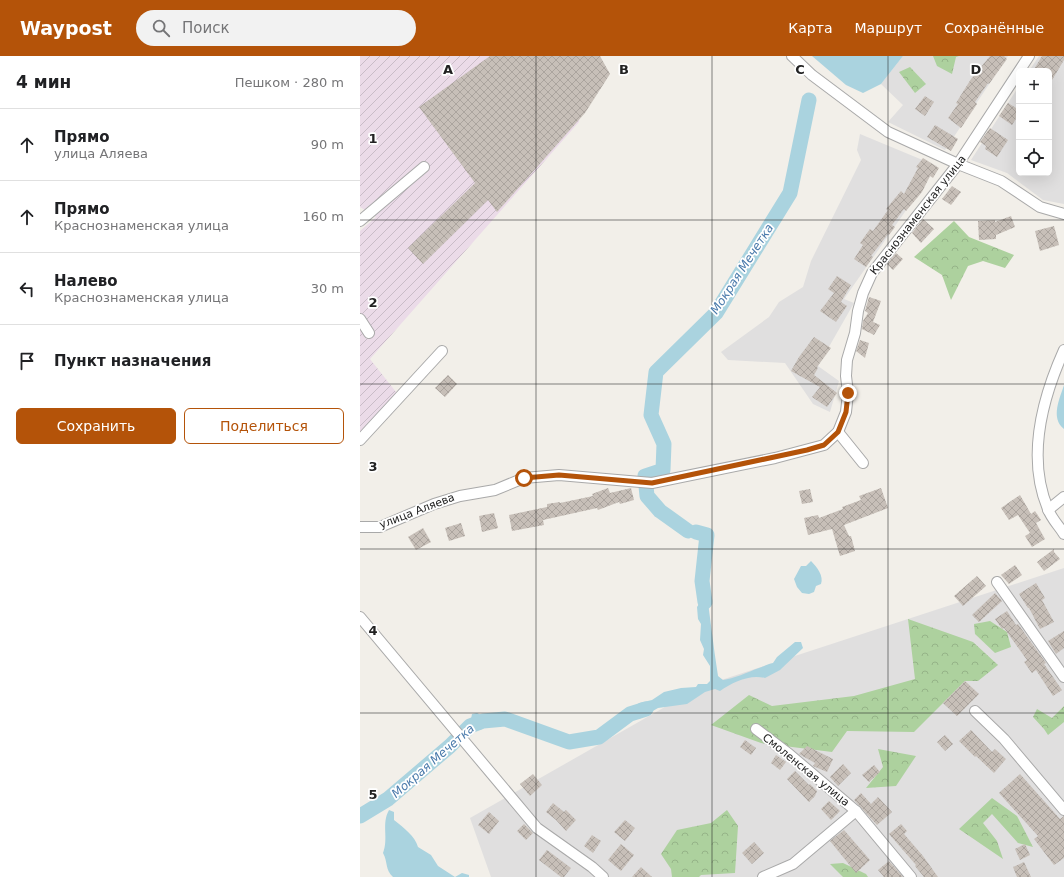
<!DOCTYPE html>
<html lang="ru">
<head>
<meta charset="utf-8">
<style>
  :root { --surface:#fff; --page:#f2f2f2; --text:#202124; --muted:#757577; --line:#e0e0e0; --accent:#b45309 }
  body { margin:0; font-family:"DejaVu Sans",sans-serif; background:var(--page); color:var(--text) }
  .controls { position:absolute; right:12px; top:12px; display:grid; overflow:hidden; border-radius:6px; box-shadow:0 4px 16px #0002 }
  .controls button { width:36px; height:36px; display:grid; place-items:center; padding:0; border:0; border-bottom:1px solid var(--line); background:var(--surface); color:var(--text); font:20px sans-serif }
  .stop { position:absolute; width:12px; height:12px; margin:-9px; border:3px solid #b45309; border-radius:50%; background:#fff }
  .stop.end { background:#b45309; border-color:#fff; box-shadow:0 1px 4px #0008 }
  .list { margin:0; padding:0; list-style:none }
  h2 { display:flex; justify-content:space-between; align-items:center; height:52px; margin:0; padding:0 16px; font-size:17px }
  h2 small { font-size:13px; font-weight:400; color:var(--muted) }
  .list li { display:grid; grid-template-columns:26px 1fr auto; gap:12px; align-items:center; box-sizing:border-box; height:72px; padding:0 16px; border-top:1px solid var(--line) }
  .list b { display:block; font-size:15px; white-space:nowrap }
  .list p { margin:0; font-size:13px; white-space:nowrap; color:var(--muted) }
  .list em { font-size:13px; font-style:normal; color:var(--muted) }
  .actions { display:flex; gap:8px; padding:12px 16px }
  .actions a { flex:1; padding:9px 0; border:1px solid var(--accent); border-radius:6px; text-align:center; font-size:14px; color:var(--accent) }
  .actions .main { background:var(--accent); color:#fff }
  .icon { flex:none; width:22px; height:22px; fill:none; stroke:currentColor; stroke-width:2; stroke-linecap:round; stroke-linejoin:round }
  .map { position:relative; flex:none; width:704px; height:821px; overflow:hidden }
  header { display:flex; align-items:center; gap:24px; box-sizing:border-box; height:56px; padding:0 20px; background:var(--accent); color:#fff }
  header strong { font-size:19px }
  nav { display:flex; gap:22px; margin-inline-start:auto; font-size:14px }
  .search { width:280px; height:36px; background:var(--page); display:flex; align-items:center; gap:10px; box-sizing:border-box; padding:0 14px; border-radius:22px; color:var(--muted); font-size:15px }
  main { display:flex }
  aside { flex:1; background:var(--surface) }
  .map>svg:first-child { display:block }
  .residential { fill:#e0dfdf }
  .industrial { fill:url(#industrial-furrows) }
  .forest { fill:url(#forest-crowns) }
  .water { fill:#aad3df }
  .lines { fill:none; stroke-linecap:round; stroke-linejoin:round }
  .river { stroke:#aad3df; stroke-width:15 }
  .building { fill:url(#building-cross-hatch) }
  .minor-casing { stroke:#a9a9a9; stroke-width:12 }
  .minor { stroke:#fff; stroke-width:10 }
  .route { stroke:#b45309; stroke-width:5 }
  .grid { fill:none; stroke:#222; stroke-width:1; stroke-opacity:0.55 }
  .labels { text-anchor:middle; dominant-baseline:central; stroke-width:3.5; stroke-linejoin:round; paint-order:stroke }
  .street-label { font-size:11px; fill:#222; stroke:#fff }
  .water-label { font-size:12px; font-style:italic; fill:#4a7aab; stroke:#fff }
  .grid-label { font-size:13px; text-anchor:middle; font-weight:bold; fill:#222; stroke:#fff; stroke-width:3.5; stroke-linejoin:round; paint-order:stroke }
</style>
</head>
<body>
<header>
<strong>Waypost</strong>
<div class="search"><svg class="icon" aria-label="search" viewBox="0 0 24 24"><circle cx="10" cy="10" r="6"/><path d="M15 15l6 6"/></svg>Поиск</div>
<nav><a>Карта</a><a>Маршрут</a><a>Сохранённые</a></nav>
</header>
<main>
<aside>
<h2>4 мин<small>Пешком · 280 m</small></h2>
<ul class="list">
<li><svg class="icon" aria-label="ahead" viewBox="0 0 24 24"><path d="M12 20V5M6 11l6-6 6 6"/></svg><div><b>Прямо</b><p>улица Аляева</p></div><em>90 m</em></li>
<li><svg class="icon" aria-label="ahead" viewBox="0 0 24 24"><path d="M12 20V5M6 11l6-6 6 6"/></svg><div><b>Прямо</b><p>Краснознаменская улица</p></div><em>160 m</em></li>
<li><svg class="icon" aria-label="left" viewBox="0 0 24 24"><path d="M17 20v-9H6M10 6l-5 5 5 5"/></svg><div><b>Налево</b><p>Краснознаменская улица</p></div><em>30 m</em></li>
<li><svg class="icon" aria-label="arrive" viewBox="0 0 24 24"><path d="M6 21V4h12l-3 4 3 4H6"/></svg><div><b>Пункт назначения</b></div></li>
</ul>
<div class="actions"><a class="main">Сохранить</a><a>Поделиться</a></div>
</aside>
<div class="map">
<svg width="704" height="821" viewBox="0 0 704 821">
  <defs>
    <pattern id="industrial-furrows" width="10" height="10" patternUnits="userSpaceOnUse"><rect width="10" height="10" fill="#ebdbe8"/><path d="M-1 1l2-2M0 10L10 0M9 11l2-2" fill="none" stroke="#c9bcc7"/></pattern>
    <pattern id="forest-crowns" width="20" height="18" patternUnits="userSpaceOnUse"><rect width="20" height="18" fill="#add19e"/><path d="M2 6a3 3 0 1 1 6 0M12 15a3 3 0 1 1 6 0" fill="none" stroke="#95b388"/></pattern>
    <pattern id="building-cross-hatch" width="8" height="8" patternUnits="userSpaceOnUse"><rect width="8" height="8" fill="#c7bfb8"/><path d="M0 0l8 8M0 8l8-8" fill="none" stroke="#aba49e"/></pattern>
  </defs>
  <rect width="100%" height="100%" fill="#f2efe9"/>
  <g class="residential">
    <polygon points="543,0 648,0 585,94 528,66 543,49 521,28"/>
    <polygon points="679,0 704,0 704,148 683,144 647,117 611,104 659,30 659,117 689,117 689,15 669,15"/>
    <polygon points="500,78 577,110 484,243 494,247 458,310 479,325 470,356 453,348 425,307 368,304 361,296 409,261 419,246 443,231 451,205 501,104 497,94"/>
    <polygon points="704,512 704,821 131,821 110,762 340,631"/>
  </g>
  <polygon class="industrial" points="0,0 224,0 219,66 10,303 40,341 0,385 0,175 16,161 0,151"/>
  <g class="forest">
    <polygon points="573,0 599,0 596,1 592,18 577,10"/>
    <polygon points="550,11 566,28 555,37 539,16"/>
    <polygon points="594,165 609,181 654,199 645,212 623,205 608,210 591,244 582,219 554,201"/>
    <polygon points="548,563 613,586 638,609 618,625 605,625 554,676 487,675 472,696 401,687 351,669 389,639 412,650 494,640 555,623"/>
    <polygon points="630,565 647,576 651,591 635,597 615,578 614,568"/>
    <polygon points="704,650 704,666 688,679 684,673 673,661 677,653 692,662"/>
    <polygon points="518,693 556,700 536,730 506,732 523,711"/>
    <polygon points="632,742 657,760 673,791 658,787 632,758 623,767 637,785 643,803 599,773"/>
    <polygon points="367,754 378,770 375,817 341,819 339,821 312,821 311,813 301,798 317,774 351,767"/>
    <polygon points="483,807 506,818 508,821 483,821 470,808"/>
  </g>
  <g class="water">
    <polygon points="452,0 543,0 521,28 503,37 486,29"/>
    <path d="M704 329V373C690 362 700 342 704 329Z"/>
    <path d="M451 505C457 511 464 520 461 528L456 530 454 536 449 538 442 537 437 531 434 523 441 510H446Z"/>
    <path d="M340 526H345C350 558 353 589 358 620L363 624C373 623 388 616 399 612 405 610 407 608 413 607L417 601 435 586H441L443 592 420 614 405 622C390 618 373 626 360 635L355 633 345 636 327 648 298 652 279 663 269 661 266 658 268 653 274 652 279 647 292 644 304 636 321 632 336 631 338 628H347L350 625V610L343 599 344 593 340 584 341 568 338 563 337 551 339 548V530Z"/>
    <polygon points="117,657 129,663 128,669 123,670 121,674 116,673 111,678 103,669 111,663 112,658"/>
    <path d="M29 754 34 756V764C44 772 55 780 58 791L71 799 78 810 95 821 102 817 109 819V821H33C25 814 28 806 23 797 29 782 21 768 29 754Z"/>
  </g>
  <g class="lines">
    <g class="river">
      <polyline points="328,475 300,455 287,440 285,420 303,414 304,388 291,359 296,316 356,257 430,137 449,44"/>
      <polyline points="336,476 347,479 342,525 345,546"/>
      <polyline points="0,760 28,743 90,690 110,670 123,665 145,663 209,686 239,681 270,658 286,653"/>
    </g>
  </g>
  <g class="building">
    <polygon points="130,0 240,0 250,18 225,57 137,156 128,144 63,208 48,192 115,127 59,51"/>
    <polygon points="630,0 644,0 647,3 629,28 628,27 615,46 617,48 601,72 588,62 598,48 596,47 611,23"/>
    <polygon points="682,0 704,0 704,4 689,29 689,15 673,15"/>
    <polygon points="565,40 574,46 565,60 555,53"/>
    <polygon points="648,47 659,54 659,58 652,69 639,60"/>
    <polygon points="575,69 598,83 591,95 567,81"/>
    <polygon points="630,72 648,84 637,101 625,93 626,90 620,86"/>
    <polygon points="563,102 579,112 573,122 570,120 562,136 546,155 544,153 532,169 535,171 529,179 528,178 511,200 513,201 506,211 494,203 503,189 500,187 510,173 513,175 528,154 526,153 541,135 544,138 558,112 556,111"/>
    <polygon points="592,130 601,136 591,149 582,143"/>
    <polygon points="651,160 655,171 636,179 636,183 619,184 618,165 635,164 635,166"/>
    <polygon points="563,163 574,173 561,187 552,177"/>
    <polygon points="694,170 699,189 680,195 675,175"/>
    <polygon points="536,197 543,203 533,214 527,208"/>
    <polygon points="477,220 491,229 481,246 487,250 476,266 460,255 474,237 468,233"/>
    <polygon points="509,241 521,245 513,266 520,269 514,279 502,273 503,265 508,257 505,255"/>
    <polygon points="454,281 471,292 457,311 458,312 454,319 477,337 467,351 452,341 460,331 431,315 439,301"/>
    <polygon points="500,284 509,287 505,302 496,295"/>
    <polygon points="88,319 97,328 85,341 75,332"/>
    <polygon points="248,432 250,437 271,432 274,444 260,448 259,446 238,454 237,452 183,464 184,469 152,475 149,459 187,451 187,448 200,446 200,447 233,440 232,438"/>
    <polygon points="521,432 528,452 484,469 489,480 491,480 495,495 480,500 472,473 448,479 444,462 458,459 459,462 483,453 482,451 501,444 499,440"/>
    <polygon points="450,433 453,446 442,448 439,435"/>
    <polygon points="660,439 671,458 675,455 681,464 676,467 685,483 672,491 665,480 670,477 658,459 649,464 641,452"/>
    <polygon points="134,457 138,472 122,476 119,460"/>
    <polygon points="101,467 105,480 89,485 85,472"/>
    <polygon points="63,472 71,486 56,494 48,481"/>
    <polygon points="694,493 694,496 700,503 684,515 677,506"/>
    <polygon points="655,509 662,519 649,528 641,519"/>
    <polygon points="617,520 626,530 603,550 594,540"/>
    <polygon points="676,527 685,542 682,544 694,566 680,573 669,552 668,552 659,538"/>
    <polygon points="635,537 642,545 619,566 612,559"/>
    <polygon points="647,555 656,569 658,568 686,607 684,608 702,634 693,640 676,614 672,617 664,606 667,604 644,572 642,573 635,563"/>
    <polygon points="704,575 704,592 696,598 688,585"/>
    <polygon points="605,625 619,638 597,660 583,647"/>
    <polygon points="611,674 632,696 635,693 646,703 634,717 616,700 615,701 599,685"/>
    <polygon points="585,679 593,688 585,695 577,686"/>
    <polygon points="385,684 396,692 391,699 380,691"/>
    <polygon points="447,690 473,703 467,716 453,710 455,707 439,698"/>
    <polygon points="416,699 426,706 420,714 411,707"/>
    <polygon points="483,708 491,717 478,730 470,721"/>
    <polygon points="514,709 520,716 509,726 502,719"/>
    <polygon points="435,715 449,729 450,728 457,735 455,740 449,746 427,723"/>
    <polygon points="173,718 182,729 170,740 160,728"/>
    <polygon points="660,718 700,763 704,760 704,802 694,809 674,783 678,780 639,737"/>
    <polygon points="501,737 511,748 518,741 532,756 517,769 494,744"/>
    <polygon points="469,745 480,755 471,764 461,753"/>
    <polygon points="193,747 204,756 206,754 216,764 206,775 196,764 186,756"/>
    <polygon points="129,756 139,765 129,778 118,769"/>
    <polygon points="265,764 275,772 265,785 254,776"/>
    <polygon points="164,768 173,777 166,784 157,775"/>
    <polygon points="541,768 547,775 544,778 563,800 578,821 564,821 555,810 556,809 529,778"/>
    <polygon points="484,774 510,804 496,817 470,785"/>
    <polygon points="232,779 241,785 233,797 224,790"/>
    <polygon points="394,786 404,797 392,808 382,797"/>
    <polygon points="261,788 274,799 261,815 248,804"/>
    <polygon points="665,788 670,799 660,804 655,793"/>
    <polygon points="187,794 211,812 204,821 201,821 179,804"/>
    <polygon points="529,805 543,821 524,821 518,814"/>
    <polygon points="664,806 671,821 657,821 653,811"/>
    <polygon points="281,811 292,821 272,821"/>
  </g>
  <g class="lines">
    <g class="minor-casing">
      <g id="minor">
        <polyline points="432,0 452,19 528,76 598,108 641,125 680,151 704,158"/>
        <polyline points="0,165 64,111"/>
        <polyline points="0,263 9,277"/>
        <path d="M704 294C682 343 666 401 688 453 691 462 699 470 704 478"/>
        <polyline points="478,376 503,407"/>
        <polyline points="0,384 82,295"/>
        <polyline points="688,454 704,441"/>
        <polyline points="0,471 20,471 74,448 100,440 135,434 164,422 199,419 292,427 415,402 464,389 478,376 486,356 488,337 486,320 487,304 495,277 498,255 503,237 512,217 598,108 669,0"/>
        <polyline points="637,526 704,621"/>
        <polyline points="0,561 177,772 232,811 243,821"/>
        <polyline points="615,655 644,683 704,754"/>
        <polyline points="396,673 429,698 496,755 551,821"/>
        <polyline points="403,821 433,808 496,755"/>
      </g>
    </g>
    <use href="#minor" class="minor"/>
  </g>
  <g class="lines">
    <polyline class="route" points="164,422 199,419 292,427 447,394 464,389 478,376 486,356 488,337"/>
  </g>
  <path class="grid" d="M176 0V821M352 0V821M528 0V821M0 164H704M0 328H704M0 493H704M0 657H704"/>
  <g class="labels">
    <g class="street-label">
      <text transform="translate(558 159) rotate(-52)">Краснознаменская улица</text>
      <text transform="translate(57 455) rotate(-21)">улица Аляева</text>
      <text transform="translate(446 714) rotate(39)">Смоленская улица</text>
    </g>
    <g class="water-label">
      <text transform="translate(382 213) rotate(-57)">Мокрая Мечетка</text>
      <text transform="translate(73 705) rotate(-41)">Мокрая Мечетка</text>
    </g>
  </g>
  <g class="grid-label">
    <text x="88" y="18">A</text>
    <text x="264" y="18">B</text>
    <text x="440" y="18">C</text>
    <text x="616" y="18">D</text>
    <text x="13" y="87">1</text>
    <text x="13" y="251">2</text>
    <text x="13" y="415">3</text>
    <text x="13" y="579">4</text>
    <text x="13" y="743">5</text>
  </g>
</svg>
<div class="controls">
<button>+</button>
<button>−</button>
<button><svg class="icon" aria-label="locate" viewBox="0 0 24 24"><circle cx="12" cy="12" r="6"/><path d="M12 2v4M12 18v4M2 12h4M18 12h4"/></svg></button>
</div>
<div class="stop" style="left:164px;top:422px"></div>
<div class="stop end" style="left:488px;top:337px"></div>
</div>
</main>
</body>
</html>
